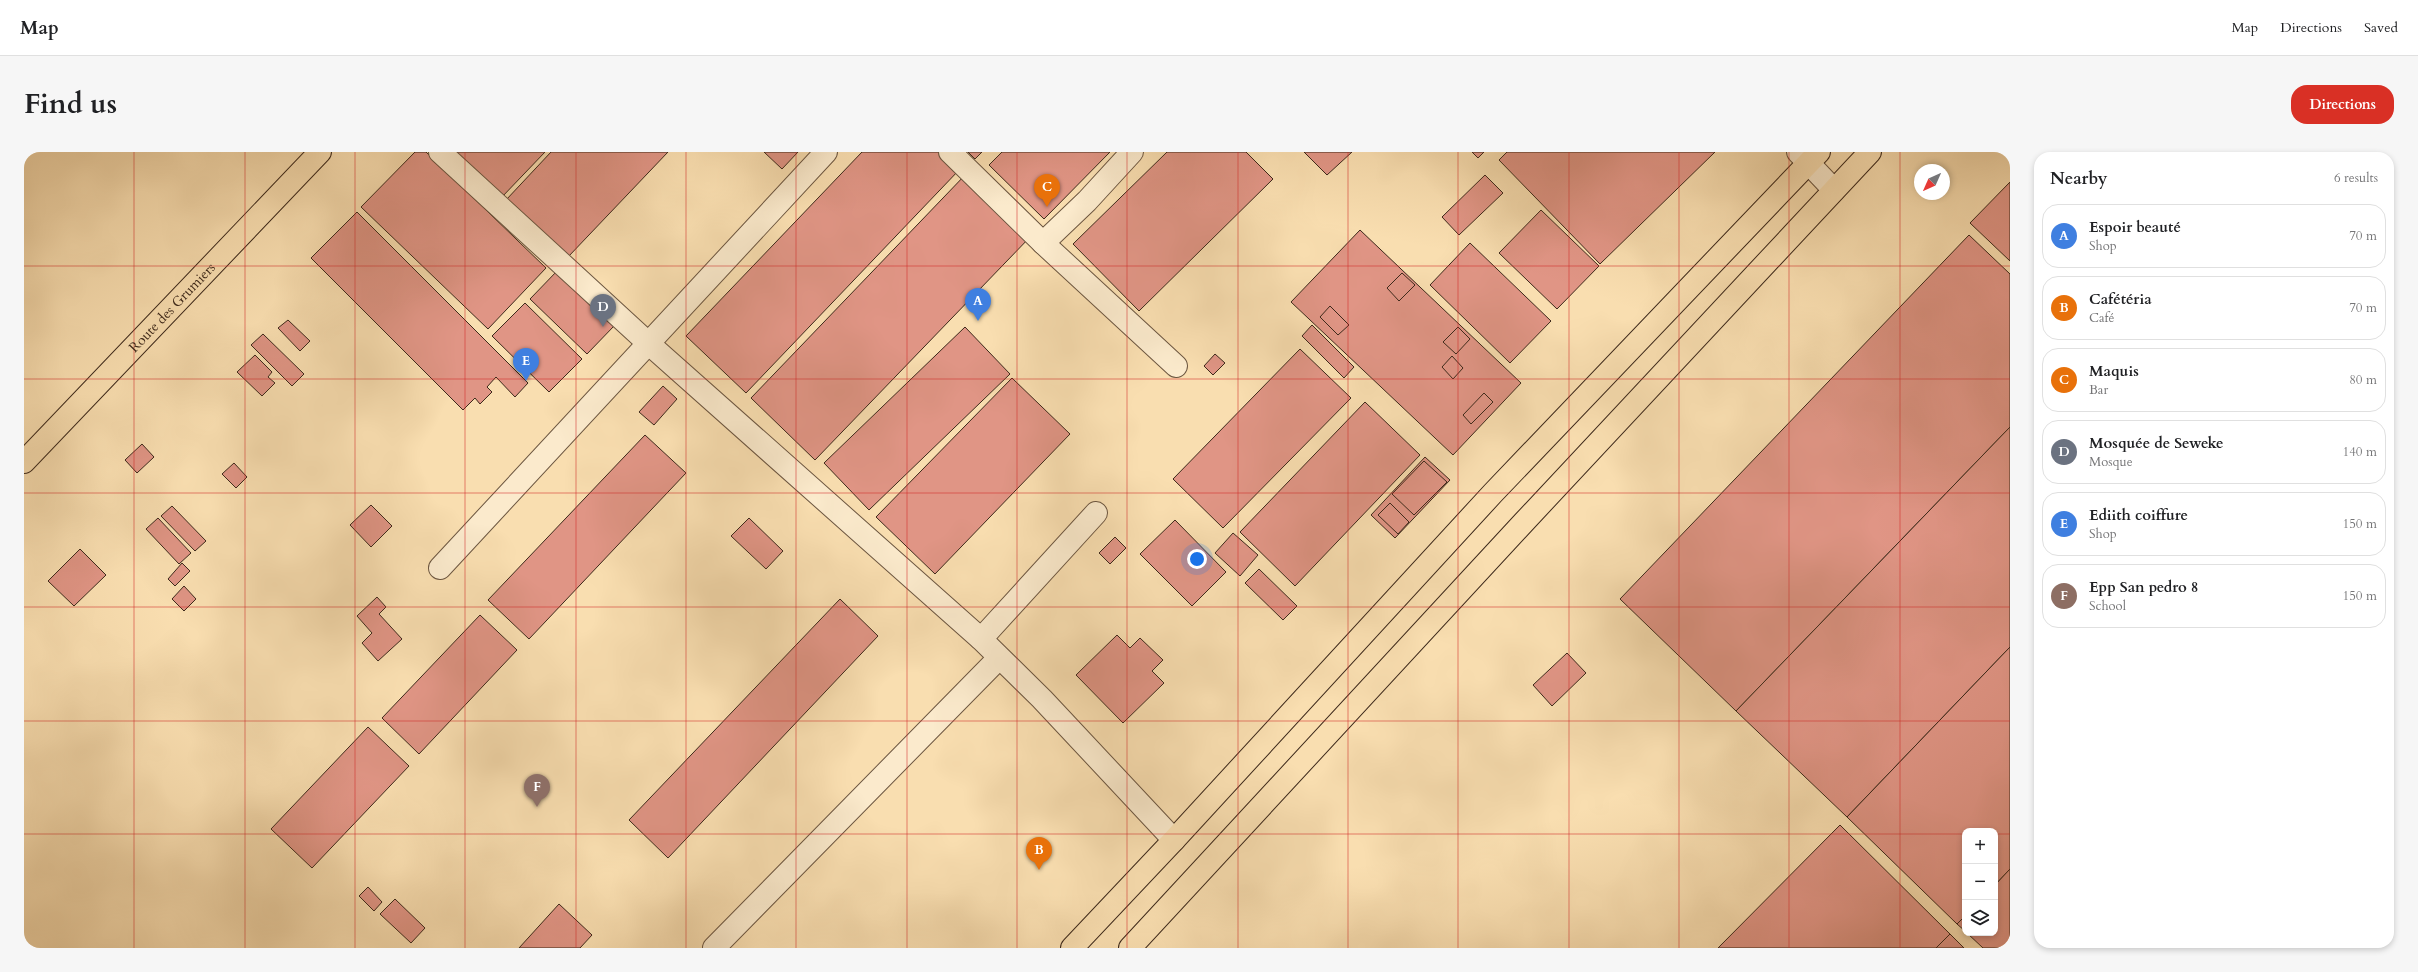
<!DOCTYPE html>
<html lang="en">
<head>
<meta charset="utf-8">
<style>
  :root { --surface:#fff; --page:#f6f6f6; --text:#202124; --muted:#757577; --line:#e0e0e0; --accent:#d93025 }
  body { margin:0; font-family:Cardo,serif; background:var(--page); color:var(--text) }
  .controls { position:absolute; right:12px; bottom:12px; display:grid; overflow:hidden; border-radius:8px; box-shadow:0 2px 6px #0003 }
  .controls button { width:36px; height:36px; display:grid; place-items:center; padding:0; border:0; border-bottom:1px solid var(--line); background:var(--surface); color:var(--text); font:20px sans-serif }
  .compass { position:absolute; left:1890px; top:12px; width:36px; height:36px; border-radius:50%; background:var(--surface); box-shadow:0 2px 6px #0003; rotate:225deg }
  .you { position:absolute; left:1173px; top:407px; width:14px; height:14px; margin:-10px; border:3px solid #fff; border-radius:50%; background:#1a73e8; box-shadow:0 0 0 6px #1a73e833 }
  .badge { display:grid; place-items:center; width:26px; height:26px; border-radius:50%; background:var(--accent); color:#fff; font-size:13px; font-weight:700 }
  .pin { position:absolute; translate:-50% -33px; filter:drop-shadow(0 1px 2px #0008) }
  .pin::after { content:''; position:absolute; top:21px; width:14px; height:12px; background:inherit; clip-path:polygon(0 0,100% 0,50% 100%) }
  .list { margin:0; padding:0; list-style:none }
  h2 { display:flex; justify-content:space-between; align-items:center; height:52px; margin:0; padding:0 16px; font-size:17px }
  h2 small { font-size:13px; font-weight:400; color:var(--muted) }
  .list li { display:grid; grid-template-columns:26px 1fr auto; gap:12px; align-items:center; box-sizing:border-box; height:64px; margin:0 8px 8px; padding:0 8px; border:1px solid var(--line); border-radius:16px }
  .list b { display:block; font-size:15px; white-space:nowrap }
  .list p { margin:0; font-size:13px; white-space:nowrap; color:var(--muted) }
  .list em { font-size:13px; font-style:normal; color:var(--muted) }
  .icon { flex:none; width:22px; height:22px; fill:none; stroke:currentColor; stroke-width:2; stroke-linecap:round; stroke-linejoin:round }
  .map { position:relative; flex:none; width:1986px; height:796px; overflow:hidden; border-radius:16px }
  header { display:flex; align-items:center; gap:24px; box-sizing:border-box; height:56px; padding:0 20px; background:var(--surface); border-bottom:1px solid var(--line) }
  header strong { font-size:19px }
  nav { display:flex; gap:22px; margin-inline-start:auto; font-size:14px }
  .intro { display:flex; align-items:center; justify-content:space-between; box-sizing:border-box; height:96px; padding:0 24px }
  h1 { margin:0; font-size:28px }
  .button { padding:10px 18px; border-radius:16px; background:var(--accent); color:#fff; font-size:14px; font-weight:700 }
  main { display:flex; gap:24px; padding:0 24px }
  aside { flex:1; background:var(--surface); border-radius:16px; box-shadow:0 2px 6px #0003 }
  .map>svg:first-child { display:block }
  .building { fill:#e09585; stroke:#3d291b }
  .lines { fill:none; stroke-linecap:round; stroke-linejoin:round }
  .minor-casing { stroke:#6c5640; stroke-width:24 }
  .major-casing { stroke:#3d291b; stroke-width:24 }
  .minor { stroke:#fbeacc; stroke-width:22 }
  .major { stroke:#f9deb0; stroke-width:22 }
  .grid { fill:none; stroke:#d62828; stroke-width:1; stroke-opacity:0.55 }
  .labels { text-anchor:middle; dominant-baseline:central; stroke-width:3; stroke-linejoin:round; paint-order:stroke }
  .street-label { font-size:14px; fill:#3d291b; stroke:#fbeacc }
</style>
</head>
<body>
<header>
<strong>Map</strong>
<nav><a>Map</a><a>Directions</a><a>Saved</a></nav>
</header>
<div class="intro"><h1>Find us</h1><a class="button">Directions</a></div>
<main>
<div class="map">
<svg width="1986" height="796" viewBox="0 0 1986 796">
  <rect width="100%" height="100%" fill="#f9deb0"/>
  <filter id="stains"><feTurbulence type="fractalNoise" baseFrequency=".005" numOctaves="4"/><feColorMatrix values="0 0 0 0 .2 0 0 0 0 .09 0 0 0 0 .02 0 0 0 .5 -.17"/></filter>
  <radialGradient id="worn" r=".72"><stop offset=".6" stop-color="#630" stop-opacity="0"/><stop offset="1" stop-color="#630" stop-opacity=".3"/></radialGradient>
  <g class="building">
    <polygon points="391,0 402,0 522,116 464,177 337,55"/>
    <polygon points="428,0 521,0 477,46"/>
    <polygon points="527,0 644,0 544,105 482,48"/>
    <polygon points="740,0 774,0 758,17"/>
    <polygon points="838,0 918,0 936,17 722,241 662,184"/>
    <polygon points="944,0 958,0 951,7"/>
    <polygon points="978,0 1086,0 1020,67 965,13"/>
    <polygon points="1143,0 1222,0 1249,27 1115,159 1049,92"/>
    <polygon points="1280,0 1328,0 1303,23"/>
    <polygon points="1448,0 1460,0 1454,6"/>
    <polygon points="1483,0 1691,0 1576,112 1475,8"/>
    <polygon points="943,21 1008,83 791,308 727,246"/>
    <polygon points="1461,23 1479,41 1435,83 1418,65"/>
    <polygon points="1986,30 1986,109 1946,71"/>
    <polygon points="1517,58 1575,114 1533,157 1475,101"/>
    <polygon points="333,60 504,231 491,245 472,225 463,235 468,240 456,252 451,246 439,258 287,106"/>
    <polygon points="1336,78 1497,231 1429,303 1267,150"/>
    <polygon points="1945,83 1986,122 1986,275 1712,559 1596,447"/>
    <polygon points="1446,91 1527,169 1486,211 1406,133"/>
    <polygon points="534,118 591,173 563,202 506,147"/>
    <polygon points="1378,121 1391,133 1375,149 1363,136"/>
    <polygon points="501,151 558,207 525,240 468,184"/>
    <polygon points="1306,154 1325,173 1314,183 1296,165"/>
    <polygon points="264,168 286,189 276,199 254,176"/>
    <polygon points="1288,173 1330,215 1320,226 1278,184"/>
    <polygon points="941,175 986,222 845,358 800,311"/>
    <polygon points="1434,175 1446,187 1432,202 1419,190"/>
    <polygon points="239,182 280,222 268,234 227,193"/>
    <polygon points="1276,197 1327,246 1199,376 1149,327"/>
    <polygon points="1191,202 1201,211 1189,223 1180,214"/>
    <polygon points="231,203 248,220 244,225 251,231 238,244 213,220"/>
    <polygon points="1428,204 1439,216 1429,227 1418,215"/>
    <polygon points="988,226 1046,282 911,422 852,365"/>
    <polygon points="639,234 653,247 630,273 615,260"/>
    <polygon points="1460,241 1469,250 1447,272 1439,263"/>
    <polygon points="1341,250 1396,303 1271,434 1216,380"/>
    <polygon points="1986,275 1986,495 1823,665 1712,559"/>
    <polygon points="621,283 662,321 505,487 464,448"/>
    <polygon points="118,292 130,305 113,321 101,308"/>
    <polygon points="1401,305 1426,328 1371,386 1347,363"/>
    <polygon points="1400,309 1423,330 1390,363 1368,342"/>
    <polygon points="210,311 223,325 212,336 198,322"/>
    <polygon points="1366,351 1385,370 1374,382 1354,363"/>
    <polygon points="347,353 368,374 347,395 326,373"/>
    <polygon points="148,354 182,389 171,399 137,364"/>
    <polygon points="134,366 167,401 155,412 122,377"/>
    <polygon points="725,366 759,399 742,417 707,384"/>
    <polygon points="1151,368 1202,420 1168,454 1116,402"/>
    <polygon points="1209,381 1234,403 1216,424 1191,401"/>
    <polygon points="1091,385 1102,396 1086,412 1075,401"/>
    <polygon points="56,397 82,423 50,454 24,429"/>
    <polygon points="158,411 166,419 151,434 144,427"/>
    <polygon points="1235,417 1273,454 1259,468 1221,431"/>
    <polygon points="160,434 172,447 160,459 148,447"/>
    <polygon points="353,445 362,455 355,462 378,487 354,509 338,491 348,481 333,464"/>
    <polygon points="816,447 854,484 644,706 605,668"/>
    <polygon points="456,463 493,498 395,602 358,566"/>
    <polygon points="1093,483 1106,496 1116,486 1139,508 1128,519 1140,531 1099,571 1052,523"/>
    <polygon points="1986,495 1986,717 1971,733 1971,679 1941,679 1941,764 1933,772 1823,665"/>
    <polygon points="1543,501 1562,521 1528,554 1509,533"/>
    <polygon points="344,575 385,614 288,716 247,677"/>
    <polygon points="1816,673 1926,782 1912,796 1694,796"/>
    <polygon points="1986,717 1986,796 1959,796 1943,781 1971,781 1971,733"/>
    <polygon points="344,735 358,750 350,759 335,744"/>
    <polygon points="371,747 401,776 387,791 356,762"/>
    <polygon points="535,752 568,783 556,796 495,796"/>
    <polygon points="1941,764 1941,779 1933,772"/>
    <polygon points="1926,782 1940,796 1912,796"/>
  </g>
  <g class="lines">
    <g class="minor-casing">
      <g id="minor">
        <polyline points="416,0 624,191 957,487 1018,547 1150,688"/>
        <polyline points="926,0 1019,91 1152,214"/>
        <polyline points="1774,0 1810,38"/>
        <polyline points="1019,91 1063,49 1108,0"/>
        <polyline points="416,416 802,0"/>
        <polyline points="957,487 1072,361"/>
        <polyline points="690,796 975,506"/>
      </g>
    </g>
    <g class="major-casing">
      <g id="major">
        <path id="s1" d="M0 310 296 0"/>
        <polyline points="1048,796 1150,688 1469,341 1795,0"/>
        <polyline points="1106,796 1500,370 1846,0"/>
      </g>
    </g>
    <use href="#minor" class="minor"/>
    <use href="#major" class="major"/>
  </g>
  <path class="grid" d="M110 0V796M221 0V796M331 0V796M441 0V796M552 0V796M662 0V796M772 0V796M883 0V796M993 0V796M1103 0V796M1214 0V796M1324 0V796M1434 0V796M1545 0V796M1655 0V796M1765 0V796M1876 0V796M0 114H1986M0 227H1986M0 341H1986M0 455H1986M0 569H1986M0 682H1941M1971 682H1986"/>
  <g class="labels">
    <g class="street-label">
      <text stroke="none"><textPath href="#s1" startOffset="214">Route des Grumiers</textPath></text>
    </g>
  </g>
  <rect width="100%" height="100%" filter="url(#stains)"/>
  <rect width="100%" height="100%" fill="url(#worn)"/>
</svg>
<div class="controls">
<button>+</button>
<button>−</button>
<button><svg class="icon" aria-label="layers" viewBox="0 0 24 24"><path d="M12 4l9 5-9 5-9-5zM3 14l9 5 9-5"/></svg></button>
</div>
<svg class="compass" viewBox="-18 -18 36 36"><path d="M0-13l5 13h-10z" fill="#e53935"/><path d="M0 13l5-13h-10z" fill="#757577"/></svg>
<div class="you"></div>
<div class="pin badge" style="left:954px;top:169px;background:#3f7fe0">A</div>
<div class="pin badge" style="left:1015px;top:718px;background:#e8710a">B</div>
<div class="pin badge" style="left:1023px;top:55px;background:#e8710a">C</div>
<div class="pin badge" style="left:579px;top:175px;background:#6b7280">D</div>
<div class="pin badge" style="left:502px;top:229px;background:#3f7fe0">E</div>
<div class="pin badge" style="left:513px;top:655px;background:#8d6e63">F</div>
</div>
<aside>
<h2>Nearby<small>6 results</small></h2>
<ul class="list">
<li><span class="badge" style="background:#3f7fe0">A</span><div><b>Espoir beauté</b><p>Shop</p></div><em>70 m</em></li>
<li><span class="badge" style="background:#e8710a">B</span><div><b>Cafétéria</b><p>Café</p></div><em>70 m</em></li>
<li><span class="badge" style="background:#e8710a">C</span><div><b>Maquis</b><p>Bar</p></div><em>80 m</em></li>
<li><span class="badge" style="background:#6b7280">D</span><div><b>Mosquée de Seweke</b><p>Mosque</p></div><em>140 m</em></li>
<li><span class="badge" style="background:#3f7fe0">E</span><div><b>Ediith coiffure</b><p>Shop</p></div><em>150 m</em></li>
<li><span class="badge" style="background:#8d6e63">F</span><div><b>Epp San pedro 8</b><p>School</p></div><em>150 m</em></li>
</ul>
</aside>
</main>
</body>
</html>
